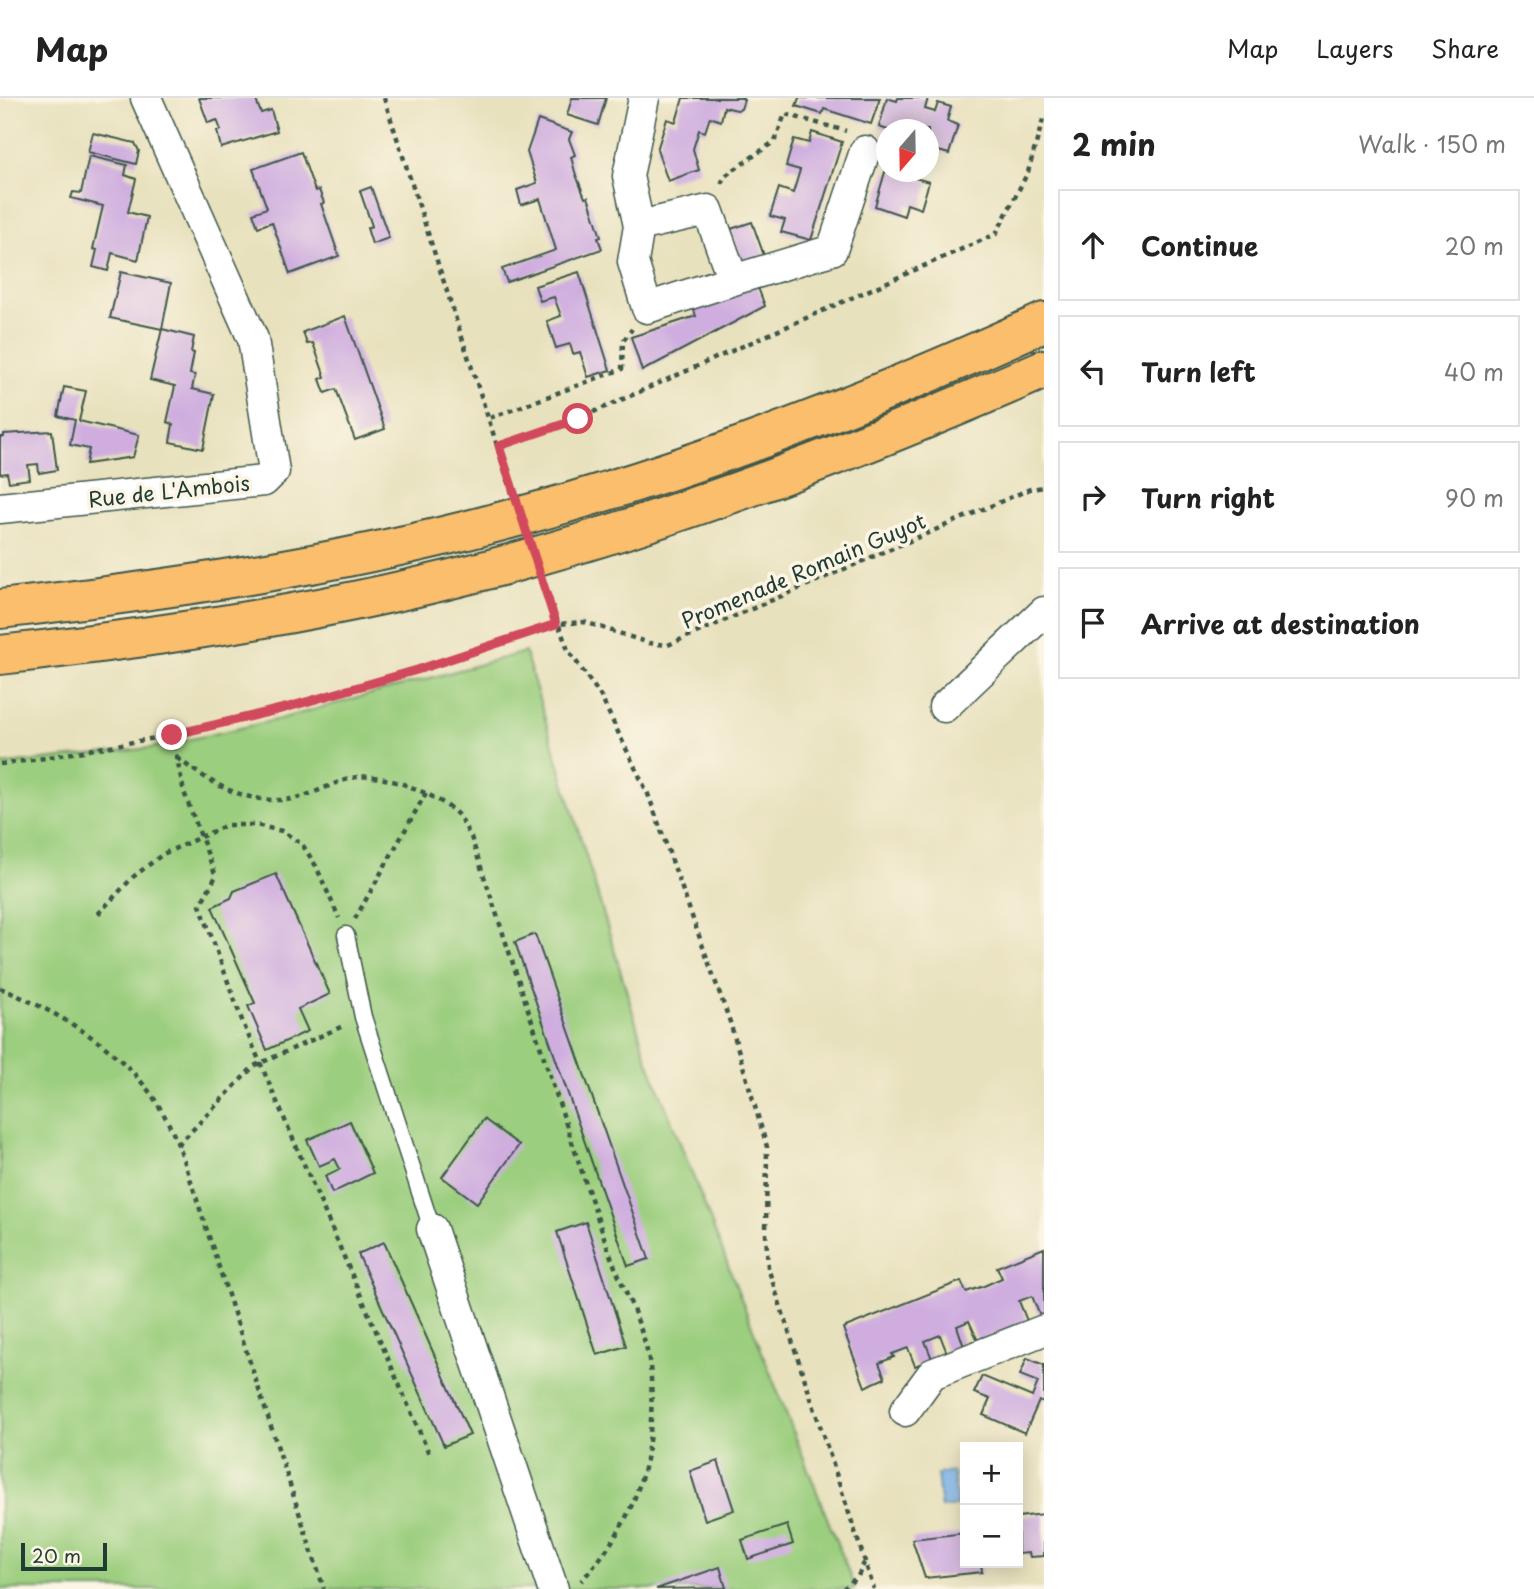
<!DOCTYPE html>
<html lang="en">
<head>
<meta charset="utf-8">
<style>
  :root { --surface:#fff; --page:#f6f6f6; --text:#222; --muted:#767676; --line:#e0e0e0 }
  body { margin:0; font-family:"Playpen Sans",sans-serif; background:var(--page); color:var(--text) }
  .controls { position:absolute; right:21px; bottom:21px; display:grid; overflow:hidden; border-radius:0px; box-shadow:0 4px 18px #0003 }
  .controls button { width:63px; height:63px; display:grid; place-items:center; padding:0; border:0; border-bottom:2px solid var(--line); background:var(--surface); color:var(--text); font:35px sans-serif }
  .compass { position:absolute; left:876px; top:21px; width:63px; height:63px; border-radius:50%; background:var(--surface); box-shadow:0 4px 18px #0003; rotate:200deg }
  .scale { position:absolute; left:21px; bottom:18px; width:86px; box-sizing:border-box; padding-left:7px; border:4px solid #1f3d34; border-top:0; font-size:19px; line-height:24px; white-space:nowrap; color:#1f3d34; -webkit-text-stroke:5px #fcf5e5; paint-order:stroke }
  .stop { position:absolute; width:21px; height:21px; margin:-16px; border:5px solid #d1495b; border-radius:50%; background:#fff }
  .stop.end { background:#d1495b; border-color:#fff; box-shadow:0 2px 7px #0008 }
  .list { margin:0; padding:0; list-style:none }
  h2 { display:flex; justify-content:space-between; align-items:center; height:91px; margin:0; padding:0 28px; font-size:30px }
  h2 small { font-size:23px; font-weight:400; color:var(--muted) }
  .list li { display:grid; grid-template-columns:46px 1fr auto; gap:21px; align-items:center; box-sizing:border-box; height:112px; margin:0 14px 14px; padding:0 14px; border:2px solid var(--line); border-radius:0px }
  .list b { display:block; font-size:26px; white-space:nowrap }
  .list em { font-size:23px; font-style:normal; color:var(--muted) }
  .icon { flex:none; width:38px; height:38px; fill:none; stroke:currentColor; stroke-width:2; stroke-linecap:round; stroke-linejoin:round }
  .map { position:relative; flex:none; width:1044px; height:1491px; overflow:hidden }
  header { display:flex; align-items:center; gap:42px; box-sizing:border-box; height:98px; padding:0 35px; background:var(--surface); border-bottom:2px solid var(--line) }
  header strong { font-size:33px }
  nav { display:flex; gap:38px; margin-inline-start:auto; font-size:24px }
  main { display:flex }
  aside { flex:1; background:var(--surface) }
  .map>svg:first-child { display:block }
  .green { fill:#9bce7e; stroke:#5d8659; stroke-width:2 }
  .water { fill:#7bb4eb; stroke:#4d7890; stroke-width:2 }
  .building { fill:#cfaedf }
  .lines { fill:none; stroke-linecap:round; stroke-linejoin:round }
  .service-casing { stroke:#3d5649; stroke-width:19 }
  .minor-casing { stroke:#3d5649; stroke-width:33 }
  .trunk-casing { stroke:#3d5649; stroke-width:42 }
  .path { stroke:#3d5649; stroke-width:4.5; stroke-dasharray:5 5; stroke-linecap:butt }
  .service { stroke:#fff; stroke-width:16 }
  .minor { stroke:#fff; stroke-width:30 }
  .trunk { stroke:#fabe6d; stroke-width:38 }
  .path-bridge { stroke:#3d5649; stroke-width:4.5; stroke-dasharray:5 5; stroke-linecap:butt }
  .route { stroke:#d1495b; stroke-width:9 }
  .labels { text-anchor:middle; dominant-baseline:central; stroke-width:7; stroke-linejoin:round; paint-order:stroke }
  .street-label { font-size:21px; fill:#1f3d34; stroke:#fcf5e5 }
</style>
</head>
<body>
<header>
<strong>Map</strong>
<nav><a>Map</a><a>Layers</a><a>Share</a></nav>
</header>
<main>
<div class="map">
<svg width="1044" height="1491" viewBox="0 0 1044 1491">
  <rect width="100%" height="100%" fill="#fcf5e5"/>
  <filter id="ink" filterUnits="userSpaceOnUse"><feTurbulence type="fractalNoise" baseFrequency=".0143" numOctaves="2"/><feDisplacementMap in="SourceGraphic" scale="14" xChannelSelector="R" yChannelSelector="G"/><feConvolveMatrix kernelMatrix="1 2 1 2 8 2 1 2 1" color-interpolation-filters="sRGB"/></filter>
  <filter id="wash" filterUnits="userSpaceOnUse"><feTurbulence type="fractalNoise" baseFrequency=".00686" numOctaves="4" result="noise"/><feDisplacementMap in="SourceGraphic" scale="28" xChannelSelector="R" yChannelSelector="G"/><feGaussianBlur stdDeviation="1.57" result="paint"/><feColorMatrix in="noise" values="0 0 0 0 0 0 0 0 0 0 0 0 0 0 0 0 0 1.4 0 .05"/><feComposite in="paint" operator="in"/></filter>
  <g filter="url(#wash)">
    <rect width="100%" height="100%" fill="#e8e1bd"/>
    <polygon class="green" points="525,554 646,958 855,1491 0,1491 0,667 151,650 276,622"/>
    <polygon class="water" points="953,1374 957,1408 941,1410 937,1376"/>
    <g id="blocks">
      <g class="building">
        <polygon points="199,0 255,0 261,15 271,12 277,33 221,50 217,33 221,32 217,22 208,25"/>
        <polygon points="572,0 606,0 598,27 567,17"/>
        <polygon points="683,0 742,0 744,2 741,11 737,12 724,9 721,23 710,19 705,34 699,32 693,51 699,72 668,83 657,52 667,21 676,24"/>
        <polygon points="799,0 880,0 871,26 824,11 822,16 796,8"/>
        <polygon points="887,0 897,3 898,0 928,0 925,11 935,14 938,5 951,9 947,23 958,27 949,56 928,50 928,32 888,32 879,29"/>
        <polygon points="538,22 572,34 569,41 575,57 571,59 575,74 585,100 588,99 601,139 598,140 602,151 507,184 502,171 556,152 540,101 521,107 517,92 537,85 527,54"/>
        <polygon points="812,34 842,44 811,142 781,134 785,122 770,118 779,90 793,95 800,72 786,68 794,41 809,45"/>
        <polygon points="93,35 135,45 139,53 136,66 88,54"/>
        <polygon points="301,54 315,93 319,92 324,105 321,106 339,158 290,176 272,124 258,129 253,115 267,110 253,71"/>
        <polygon points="89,58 127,67 125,77 136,81 128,114 147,119 138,162 112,155 108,173 93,169 97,152 93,151 103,108 71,100 73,94 81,95"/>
        <polygon points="885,74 917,74 915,80 929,84 921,111 907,106 904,118 875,108"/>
        <polygon points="371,89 389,140 372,146 367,130 372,128 360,93"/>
        <polygon points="752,124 767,166 745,173 731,131"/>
        <polygon points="121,174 171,185 162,231 110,220"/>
        <polygon points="579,174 610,272 588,279 580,254 573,256 570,246 556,250 547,223 561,218 554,199 540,203 535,188"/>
        <polygon points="757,187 765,208 642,273 631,239 696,218 693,209"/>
        <polygon points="345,218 385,331 355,342 336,291 325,295 320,281 325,279 313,245 307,246 303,234"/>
        <polygon points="162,231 194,239 191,254 194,255 190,276 195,277 192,291 214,296 203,351 170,344 173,326 167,324 175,288 150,282"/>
        <polygon points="64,289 86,293 79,323 139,337 133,359 86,366 89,351 70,347 75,322 58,318"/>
        <polygon points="52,333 57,372 39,375 38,366 28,367 30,381 9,384 7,375 0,376 0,339 4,339 4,336"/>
        <polygon points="276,776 330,896 298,911 308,933 267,952 248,908 255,905 212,809 231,800 234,793"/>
        <polygon points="535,836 649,1161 628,1168 515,844"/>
        <polygon points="484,1021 519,1047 477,1105 442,1079"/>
        <polygon points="350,1023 373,1075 332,1095 325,1078 340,1071 335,1061 319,1068 307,1042"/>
        <polygon points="586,1124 626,1248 597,1257 557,1134"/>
        <polygon points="384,1144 470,1337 444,1348 358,1156"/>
        <polygon points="1044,1150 1044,1216 1040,1218 1032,1198 1019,1203 1027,1223 978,1243 969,1223 957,1228 964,1249 947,1255 940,1237 925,1243 932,1261 915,1268 908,1250 892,1256 894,1259 879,1265 885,1280 865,1289 843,1230 961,1183 966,1194 984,1188 1002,1180 997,1169"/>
        <polygon points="1027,1260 1044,1267 1044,1305 1039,1303 1025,1335 983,1317 990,1301 974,1295 982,1278 1032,1299 1038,1284 1020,1277"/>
        <polygon points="718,1363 734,1412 705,1422 690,1373"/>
        <polygon points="1044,1416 1044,1458 1030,1459 1029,1455 1018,1456 1018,1419"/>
        <polygon points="787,1427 793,1446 748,1461 742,1442"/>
        <polygon points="965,1435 965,1465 981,1465 982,1474 925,1480 912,1441"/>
        <polygon points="720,1469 726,1490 656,1491"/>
      </g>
    </g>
  </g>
  <g filter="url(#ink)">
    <use href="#blocks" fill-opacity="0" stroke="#3d5649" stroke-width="2"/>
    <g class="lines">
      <g class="service-casing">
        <polyline id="service" points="346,837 363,919 432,1131"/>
      </g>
      <g class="minor-casing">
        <g id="minor">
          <polyline points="639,128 708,112 733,182 647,210 633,164 639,128 628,78 644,0"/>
          <polyline points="733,182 832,152 865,53"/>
          <polyline points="0,410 264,383 274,373 253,241 146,0"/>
          <polyline points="944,609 1044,514"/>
          <polyline points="432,1131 553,1491"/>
          <polyline points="905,1313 932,1276 1044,1232"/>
        </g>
      </g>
      <g class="trunk-casing">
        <g id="trunk">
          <path d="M0 511C166 492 333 468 495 425 682 376 868 304 1044 224"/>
          <path d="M0 557C170 538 340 512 505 467 689 417 869 347 1044 271"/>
        </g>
      </g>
      <g class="path">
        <polyline points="384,0 508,381"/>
        <polyline points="721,86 725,78 775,43 785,16 846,33"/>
        <polyline points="490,320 622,271 623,243 632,231"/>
        <polyline points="499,348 578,321 996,136 1028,74 1044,18"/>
        <polyline points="545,490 568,552 600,597 648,696 730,924 767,1049 766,1136 768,1170 874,1491"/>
        <polyline points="172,637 184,694 216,778 200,807 243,925 430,1358"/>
        <path d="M177 660C208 683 239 703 280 702 308 702 332 683 357 679 384 675 437 696 457 716 462 721 466 731 471 739 516 874 560 1010 606 1145 620 1188 649 1233 651 1280 655 1362 637 1422 581 1483"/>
        <polyline points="0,666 33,662 172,637 285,610 417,572 557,526 585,524 649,545 668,547 1030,391 1044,389"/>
        <polyline points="98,816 133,779 163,756 227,727 256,727 282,733 302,746 316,768 339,820"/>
        <polyline points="355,821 426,695"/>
        <path d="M0 890C62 916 129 954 163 1015 171 1029 177 1044 183 1059L324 1491"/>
        <polyline points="178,1047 254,968 343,928"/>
        <polyline points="843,1491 858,1478 864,1465"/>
      </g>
      <use href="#service" class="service"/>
      <use href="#minor" class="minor"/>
      <use href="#trunk" class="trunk"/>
      <polyline class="path-bridge" points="508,381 544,488"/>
    </g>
  </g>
  <g class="lines" filter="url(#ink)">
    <polyline class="route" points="172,637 285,610 417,572 556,526 499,348 578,321"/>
  </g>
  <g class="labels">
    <g class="street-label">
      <text transform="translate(169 392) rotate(-6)">Rue de L'Ambois</text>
      <text transform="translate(803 472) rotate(-23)">Promenade Romain Guyot</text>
    </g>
  </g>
</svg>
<div class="controls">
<button>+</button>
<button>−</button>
</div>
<svg class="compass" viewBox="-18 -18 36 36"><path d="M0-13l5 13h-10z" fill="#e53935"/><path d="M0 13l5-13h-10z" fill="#767676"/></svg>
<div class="scale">20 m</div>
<div class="stop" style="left:578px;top:321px"></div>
<div class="stop end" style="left:172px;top:637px"></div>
</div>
<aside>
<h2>2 min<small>Walk · 150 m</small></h2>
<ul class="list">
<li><svg class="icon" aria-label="ahead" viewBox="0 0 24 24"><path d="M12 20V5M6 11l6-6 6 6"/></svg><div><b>Continue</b></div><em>20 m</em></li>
<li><svg class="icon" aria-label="left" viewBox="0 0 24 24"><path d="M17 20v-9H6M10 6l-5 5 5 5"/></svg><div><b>Turn left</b></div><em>40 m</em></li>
<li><svg class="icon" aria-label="right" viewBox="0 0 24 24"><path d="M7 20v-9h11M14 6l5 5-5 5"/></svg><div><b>Turn right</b></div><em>90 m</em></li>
<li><svg class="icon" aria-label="arrive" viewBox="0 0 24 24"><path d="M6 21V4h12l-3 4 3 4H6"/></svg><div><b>Arrive at destination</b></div></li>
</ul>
</aside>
</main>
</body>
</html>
